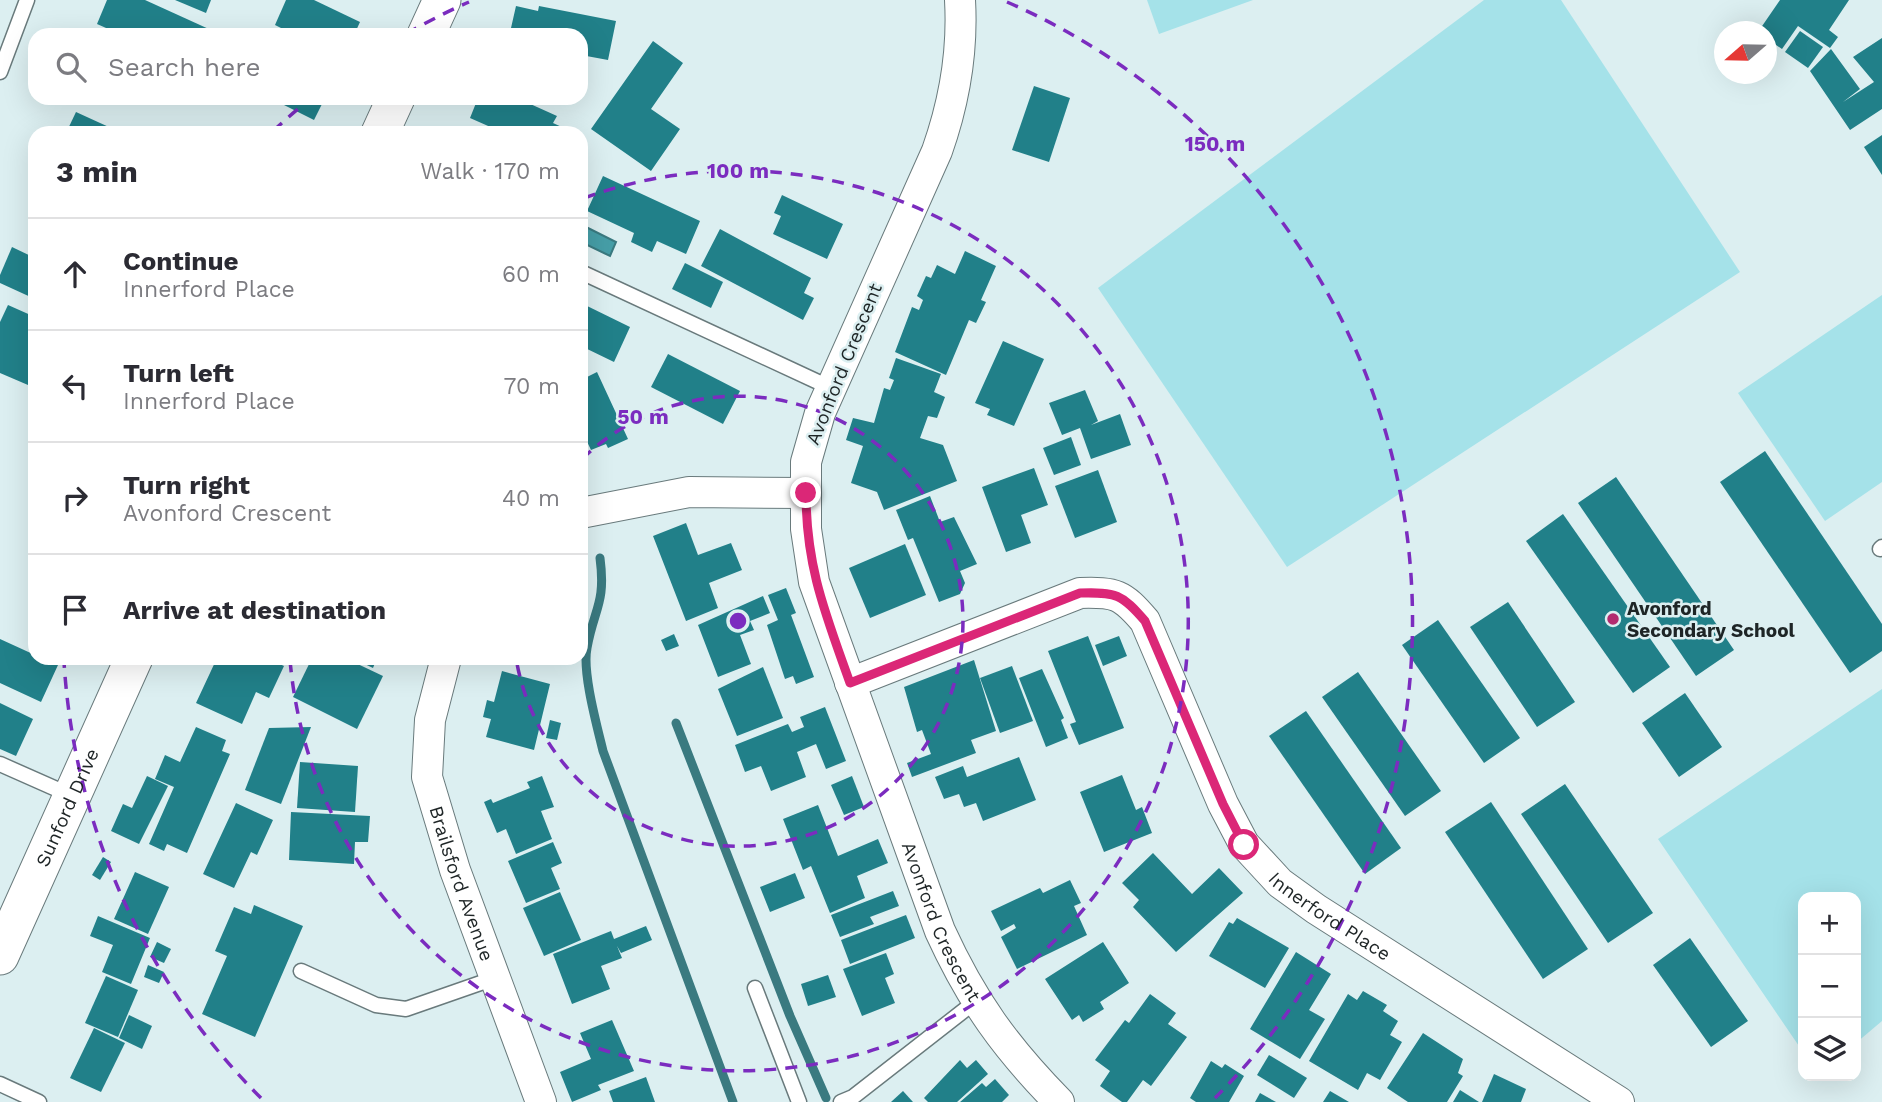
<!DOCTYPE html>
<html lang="en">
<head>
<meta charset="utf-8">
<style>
  :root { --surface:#fff; --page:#f7f7f7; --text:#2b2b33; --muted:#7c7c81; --line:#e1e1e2 }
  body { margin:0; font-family:"Work Sans",sans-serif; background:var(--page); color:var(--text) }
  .controls { position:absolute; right:21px; bottom:21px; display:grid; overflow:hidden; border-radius:14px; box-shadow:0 7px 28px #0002 }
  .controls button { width:63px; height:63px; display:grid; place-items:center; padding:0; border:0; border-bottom:2px solid var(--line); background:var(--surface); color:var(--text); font:35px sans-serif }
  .compass { position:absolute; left:1714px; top:21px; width:63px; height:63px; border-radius:50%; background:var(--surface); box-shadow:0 7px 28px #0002; rotate:250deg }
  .stop { position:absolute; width:21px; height:21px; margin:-16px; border:5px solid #db2777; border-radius:50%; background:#fff }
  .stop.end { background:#db2777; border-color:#fff; box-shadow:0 2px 7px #0008 }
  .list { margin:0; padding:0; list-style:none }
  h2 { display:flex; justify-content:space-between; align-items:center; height:91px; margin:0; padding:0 28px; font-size:30px }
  h2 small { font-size:23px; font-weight:400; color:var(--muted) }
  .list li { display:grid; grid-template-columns:46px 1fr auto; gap:21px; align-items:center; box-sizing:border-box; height:112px; padding:0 28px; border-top:2px solid var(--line) }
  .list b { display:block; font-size:26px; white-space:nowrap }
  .list p { margin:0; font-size:23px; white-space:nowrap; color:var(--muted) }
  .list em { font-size:23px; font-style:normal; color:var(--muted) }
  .icon { flex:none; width:38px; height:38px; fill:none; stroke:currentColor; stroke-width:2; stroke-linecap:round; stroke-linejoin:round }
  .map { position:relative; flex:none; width:1882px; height:1102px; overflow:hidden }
  .search { position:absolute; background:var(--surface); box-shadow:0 7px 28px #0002; left:28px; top:28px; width:560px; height:77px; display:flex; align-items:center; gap:18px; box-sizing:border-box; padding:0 24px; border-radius:21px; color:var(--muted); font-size:26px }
  .panel { position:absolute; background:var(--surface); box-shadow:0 7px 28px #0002; left:28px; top:126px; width:560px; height:539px; border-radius:21px }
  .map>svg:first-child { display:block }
  .green { fill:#a5e2e9 }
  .water { fill:#469ea7; stroke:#3a7a80; stroke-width:2 }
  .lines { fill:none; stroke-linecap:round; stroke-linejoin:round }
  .stream { stroke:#3a7a80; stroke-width:9 }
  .building { fill:#218089 }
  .service-casing { stroke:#697a7c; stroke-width:17 }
  .minor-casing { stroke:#697a7c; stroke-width:32 }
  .tertiary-casing { stroke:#697a7c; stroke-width:39 }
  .service { stroke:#fff; stroke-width:14 }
  .minor { stroke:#fff; stroke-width:30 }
  .tertiary { stroke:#fff; stroke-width:37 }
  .route { stroke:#db2777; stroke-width:9 }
  .ring { fill:none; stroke:#7b2cbf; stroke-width:3.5; stroke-dasharray:12 9 }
  .poi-dot { fill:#b22b6f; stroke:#dceff1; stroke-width:2.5 }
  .labels { text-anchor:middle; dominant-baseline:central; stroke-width:5; stroke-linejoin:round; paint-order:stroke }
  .street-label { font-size:19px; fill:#1e2526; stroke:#dceff1 }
  .poi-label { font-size:19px; font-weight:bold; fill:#1e2526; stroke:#dceff1; text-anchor:start }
  .centre { fill:#7b2cbf; stroke:#dceff1; stroke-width:3.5 }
  .ring-label { font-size:21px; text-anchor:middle; font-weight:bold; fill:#7b2cbf; stroke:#dceff1; stroke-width:5; stroke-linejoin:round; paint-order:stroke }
</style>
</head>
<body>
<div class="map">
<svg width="1882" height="1102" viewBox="0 0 1882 1102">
  <rect width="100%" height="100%" fill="#dceff1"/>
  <g class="green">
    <polygon points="1147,0 1253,0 1159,34"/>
    <polygon points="1484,0 1561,0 1740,272 1287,567 1098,288"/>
    <polygon points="1882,295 1882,482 1825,521 1738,393"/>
    <polygon points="1882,689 1882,1021 1856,1043 1856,897 1803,897 1803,1052 1658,839"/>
  </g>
  <polygon class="water" points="586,227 616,242 610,256 581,242"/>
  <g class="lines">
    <g class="stream">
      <path d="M600 558C606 604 594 608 587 648 582 672 597 726 603 751L733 1102"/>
      <polyline points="676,723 790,1016 826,1098"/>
    </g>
  </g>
  <g class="building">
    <polygon points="107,0 145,0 222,35 122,35 97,24"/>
    <polygon points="175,0 211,0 206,13"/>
    <polygon points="286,0 314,0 360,22 354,35 295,35 275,25"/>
    <polygon points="1780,0 1849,0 1829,30 1838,37 1830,48 1798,26 1782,49 1766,38 1766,32 1758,32"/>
    <polygon points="516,6 538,11 539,6 616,21 608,60 581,55 581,35 531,35 532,32 511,28"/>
    <polygon points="1800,31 1823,47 1808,68 1785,52"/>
    <polygon points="1882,38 1882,109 1850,130 1810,71 1831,49 1860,89 1843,102 1874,82 1853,57"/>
    <polygon points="653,41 683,63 651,109 680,129 651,171 591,129"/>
    <polygon points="1034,86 1070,98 1049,162 1012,150"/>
    <polygon points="270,98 325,98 314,120"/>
    <polygon points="478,98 517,98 557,116 553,123 575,133 504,133 470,118"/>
    <polygon points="76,112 122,133 66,133"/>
    <polygon points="1882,135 1882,175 1864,147"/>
    <polygon points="603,176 700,221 686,254 657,241 652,252 631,242 634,233 587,211"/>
    <polygon points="782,195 843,224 827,259 773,234 781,216 774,213"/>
    <polygon points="720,229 811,278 804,293 814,298 803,320 701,266"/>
    <polygon points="12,247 35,258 35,299 0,283 0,275"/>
    <polygon points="965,251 996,266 981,300 986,302 976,323 969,320 946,375 895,352 912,307 919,310 923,300 917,296 926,276 931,278 937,265 955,274"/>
    <polygon points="685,263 723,282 711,308 672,289"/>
    <polygon points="581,303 630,327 614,362 581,346"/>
    <polygon points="8,305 35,317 35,388 0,373 0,322"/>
    <polygon points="1003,341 1044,359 1014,426 987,415 990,409 975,403"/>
    <polygon points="668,354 740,391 723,424 651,387"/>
    <polygon points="896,358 941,374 934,392 945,397 937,418 928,416 920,438 943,445 957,481 884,510 877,492 851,483 863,446 846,440 853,418 874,423 884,388 890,390 894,380 889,378"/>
    <polygon points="597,372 628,439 608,448 606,444 591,450 581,429 581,380"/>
    <polygon points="1085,390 1098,421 1091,425 1120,414 1131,445 1091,459 1080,428 1062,435 1049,403"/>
    <polygon points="1071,437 1081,465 1054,475 1043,448"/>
    <polygon points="1765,451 1882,624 1882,651 1850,673 1720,482"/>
    <polygon points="1034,468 1048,505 1021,515 1031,543 1006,552 982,487"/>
    <polygon points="1098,470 1117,522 1075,538 1055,486"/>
    <polygon points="1616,477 1734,650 1696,676 1578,503"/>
    <polygon points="930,496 940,522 954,517 977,564 960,571 965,583 960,594 939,602 913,538 908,540 896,510"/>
    <polygon points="1563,514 1670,667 1633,693 1526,541"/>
    <polygon points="686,523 698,555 731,543 742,570 709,583 718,608 686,621 653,536"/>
    <polygon points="905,544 926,595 870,618 849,568"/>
    <polygon points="786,588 796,613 791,615 814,677 796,684 793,676 785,679 767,625 778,620 768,595"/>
    <polygon points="763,596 770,613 750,621 754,630 740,635 751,664 718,677 698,625"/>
    <polygon points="1508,602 1575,702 1537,727 1470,627"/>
    <polygon points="1438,620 1520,738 1484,763 1402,645"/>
    <polygon points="674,634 679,646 666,651 661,640"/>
    <polygon points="1088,636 1124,728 1079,745 1070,724 1076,722 1048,651"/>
    <polygon points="1119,636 1127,656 1103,666 1095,645"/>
    <polygon points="0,639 35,655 35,658 58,665 41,702 0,683"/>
    <polygon points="217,658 267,658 284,666 269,698 256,692 242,724 196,703"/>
    <polygon points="312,658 345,658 383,676 357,729 293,697"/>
    <polygon points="352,658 377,658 373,668"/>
    <polygon points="974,660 996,731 971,740 976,753 912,777 907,763 931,754 922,730 917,732 904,687"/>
    <polygon points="1012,666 1033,721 1000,733 980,678"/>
    <polygon points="763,667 783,718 737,736 718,689"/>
    <polygon points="1042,669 1064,718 1061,720 1068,738 1046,747 1019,678"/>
    <polygon points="502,671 550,684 534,750 486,737 491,719 483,717 487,700 494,702"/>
    <polygon points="1358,672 1441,791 1405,816 1322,697"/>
    <polygon points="1685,693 1722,747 1679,777 1642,723"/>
    <polygon points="0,703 33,719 16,756 0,749"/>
    <polygon points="825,707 846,761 826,769 816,744 797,752 806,777 771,791 761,766 745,772 735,745 788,724 792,732 804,727 800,717"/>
    <polygon points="1306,711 1401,848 1365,874 1269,736"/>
    <polygon points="550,720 561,723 557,740 546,738"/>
    <polygon points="196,727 226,740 222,751 230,754 187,853 167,844 164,851 149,844 174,787 155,779 165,755 180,762"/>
    <polygon points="311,727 281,804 245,790 269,728"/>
    <polygon points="1019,757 1036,800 983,821 976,803 964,807 959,794 944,799 935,777 963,766 967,777"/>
    <polygon points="300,762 358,766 355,812 297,808"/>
    <polygon points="1122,775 1136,810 1142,807 1152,833 1104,852 1080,792"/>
    <polygon points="147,776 168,786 139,844 111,831 123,804 132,808"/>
    <polygon points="542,776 554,807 541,811 552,839 516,854 506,829 497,833 484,802 491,799 493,803 530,788 527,782"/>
    <polygon points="852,776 864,807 844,815 831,785"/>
    <polygon points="1565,784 1653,913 1608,943 1521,814"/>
    <polygon points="1491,802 1588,949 1543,979 1445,832"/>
    <polygon points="236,803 273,820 257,855 251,852 234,888 203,874"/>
    <polygon points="818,805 838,856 878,839 888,863 857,876 865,898 830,913 811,866 803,870 783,819"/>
    <polygon points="291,812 370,816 368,842 355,842 354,864 289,860"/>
    <polygon points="553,842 562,863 551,868 560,889 526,903 508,861"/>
    <polygon points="1153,853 1192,894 1219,868 1243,893 1176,952 1133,907 1139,900 1122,883"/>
    <polygon points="103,857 111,862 100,880 92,875"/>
    <polygon points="135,872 169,887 148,934 114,919"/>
    <polygon points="795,873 805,898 770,912 760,887"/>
    <polygon points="1070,880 1081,903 1074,906 1087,935 1017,969 1001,937 1016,928 1014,924 1001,931 991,911 1040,888 1043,893"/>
    <polygon points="893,891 899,906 870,917 874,924 840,937 831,915"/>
    <polygon points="560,892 581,940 544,956 523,908"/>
    <polygon points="254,905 303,926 255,1037 202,1014 227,956 215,951 234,907 251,914"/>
    <polygon points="906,915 915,938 850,964 841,940"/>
    <polygon points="98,916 150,938 131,984 102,972 113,945 90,936"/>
    <polygon points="1237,918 1289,948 1265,988 1209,956 1229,922 1233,924"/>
    <polygon points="646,926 652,940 621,953 617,946 622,958 601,966 610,989 572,1004 553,954 611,931 614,939"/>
    <polygon points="1690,938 1748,1021 1711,1047 1653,965"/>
    <polygon points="157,942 171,949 164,963 150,957"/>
    <polygon points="1103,942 1129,983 1100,1002 1104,1009 1083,1022 1079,1015 1072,1020 1045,979"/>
    <polygon points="1296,952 1331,974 1309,1010 1325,1019 1300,1059 1250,1029"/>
    <polygon points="886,953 894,974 885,978 895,1003 862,1016 843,969"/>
    <polygon points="148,965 164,972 159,983 144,977"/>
    <polygon points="828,975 836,997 808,1006 801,984"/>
    <polygon points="106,976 138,990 118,1037 85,1023"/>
    <polygon points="1363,991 1387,1005 1383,1011 1398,1021 1390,1035 1402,1042 1380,1080 1367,1073 1358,1090 1309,1061 1348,994 1357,1000"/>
    <polygon points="1150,994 1176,1013 1168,1024 1187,1037 1151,1086 1143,1080 1127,1102 1122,1102 1100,1086 1110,1071 1095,1060 1125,1020 1129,1023"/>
    <polygon points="129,1015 152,1026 142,1049 119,1038"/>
    <polygon points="612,1020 634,1071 598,1085 601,1090 572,1102 560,1072 591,1059 580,1033"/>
    <polygon points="94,1028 125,1043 101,1092 70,1078"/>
    <polygon points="1423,1033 1463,1059 1458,1073 1463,1076 1447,1102 1408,1102 1387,1088"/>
    <polygon points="1269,1055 1307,1078 1294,1098 1257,1075"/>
    <polygon points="960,1060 967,1068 976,1060 988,1074 957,1102 928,1102 924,1098"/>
    <polygon points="1211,1061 1222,1068 1225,1064 1244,1076 1229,1102 1196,1102 1190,1098"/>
    <polygon points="1494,1074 1526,1089 1521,1102 1482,1102"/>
    <polygon points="646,1077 655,1102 613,1102 609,1091"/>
    <polygon points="995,1079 1009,1095 1002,1102 960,1102 982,1083 986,1087"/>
    <polygon points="1460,1090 1479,1102 1453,1102"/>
    <polygon points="903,1091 913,1102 891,1102"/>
    <polygon points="1330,1091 1349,1102 1323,1102"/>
    <polygon points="1260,1093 1276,1102 1255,1102"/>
  </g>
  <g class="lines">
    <g class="service-casing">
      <g id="service">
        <polyline points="0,72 27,0"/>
        <polyline points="581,272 831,388"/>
        <polyline points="1880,549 1882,547"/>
        <polyline points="0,764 70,795"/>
        <polyline points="301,971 376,1005 406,1009 495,978"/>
        <polyline points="755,988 799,1102"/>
        <polyline points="0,1084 39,1102"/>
        <polyline points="841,1102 853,1097 976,1001"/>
      </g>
    </g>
    <g class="minor-casing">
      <g id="minor">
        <path id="s1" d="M960 0C963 52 954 103 937 151L820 413 806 462V529L814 582 940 931C972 1001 1005 1047 1059 1102"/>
        <polyline points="581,513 689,492 805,493"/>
        <path id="s2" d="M446 658 430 720 427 777 455 870 541 1102"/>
        <path id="s3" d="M850 683 1080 593C1116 592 1122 594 1145 621L1223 804 1244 844 1280 883 1316 909 1619 1102"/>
      </g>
    </g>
    <g class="tertiary-casing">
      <g id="tertiary">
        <polyline points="426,35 442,0"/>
        <polyline points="380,133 396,98"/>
        <path id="s4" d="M0 956 134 658"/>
      </g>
    </g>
    <use href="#service" class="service"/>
    <use href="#minor" class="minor"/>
    <use href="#tertiary" class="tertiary"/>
  </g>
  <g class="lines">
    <path class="route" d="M806 493C806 568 826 615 850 683L1080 593C1116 592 1122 594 1145 621L1223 804 1244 845"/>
  </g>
  <g class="ring">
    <path d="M582 459A225 225 0 1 1 516 658"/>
    <path d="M584 198A450 450 0 1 1 290 660"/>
    <path d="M261 1098A675 675 0 0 1 64 662M273 131A675 675 0 0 1 309 100M406 34A675 675 0 0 1 469 2M1007 2A675 675 0 0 1 1215 1098"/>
  </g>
  <circle class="poi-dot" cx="1613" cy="619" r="7"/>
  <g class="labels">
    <g class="street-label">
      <text transform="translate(844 364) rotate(-68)">Avonford Crescent</text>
      <text stroke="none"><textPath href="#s4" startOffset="163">Sunford Drive</textPath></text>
      <text stroke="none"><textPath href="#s2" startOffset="233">Brailsford Avenue</textPath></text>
      <text stroke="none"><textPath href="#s3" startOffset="679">Innerford Place</textPath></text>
      <text stroke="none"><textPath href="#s1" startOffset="975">Avonford Crescent</textPath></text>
    </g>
    <g class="poi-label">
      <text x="1627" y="608">Avonford<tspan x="1627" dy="22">Secondary School</tspan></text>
    </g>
  </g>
  <circle cx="738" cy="621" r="10" class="centre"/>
  <g class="ring-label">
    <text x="1215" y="151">150 m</text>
    <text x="738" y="178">100 m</text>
    <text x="643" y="424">50 m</text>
  </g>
</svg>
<div class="controls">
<button>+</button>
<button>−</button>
<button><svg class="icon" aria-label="layers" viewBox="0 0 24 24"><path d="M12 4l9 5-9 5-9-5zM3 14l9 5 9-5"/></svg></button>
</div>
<svg class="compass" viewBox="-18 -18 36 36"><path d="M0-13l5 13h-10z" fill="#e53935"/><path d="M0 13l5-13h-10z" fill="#7c7c81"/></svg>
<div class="stop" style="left:1244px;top:845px"></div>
<div class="stop end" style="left:806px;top:493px"></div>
<div class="search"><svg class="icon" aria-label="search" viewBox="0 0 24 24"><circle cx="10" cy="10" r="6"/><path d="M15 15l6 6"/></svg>Search here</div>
<section class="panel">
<h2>3 min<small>Walk · 170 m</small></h2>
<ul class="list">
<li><svg class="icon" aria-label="ahead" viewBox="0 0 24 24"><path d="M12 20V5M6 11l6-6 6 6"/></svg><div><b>Continue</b><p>Innerford Place</p></div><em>60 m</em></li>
<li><svg class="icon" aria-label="left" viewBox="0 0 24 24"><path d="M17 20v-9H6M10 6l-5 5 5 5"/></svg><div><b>Turn left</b><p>Innerford Place</p></div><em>70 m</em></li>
<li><svg class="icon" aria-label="right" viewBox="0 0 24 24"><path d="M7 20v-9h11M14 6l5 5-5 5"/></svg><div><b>Turn right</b><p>Avonford Crescent</p></div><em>40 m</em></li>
<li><svg class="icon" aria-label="arrive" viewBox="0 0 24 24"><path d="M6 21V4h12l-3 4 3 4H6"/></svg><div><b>Arrive at destination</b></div></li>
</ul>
</section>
</div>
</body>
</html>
